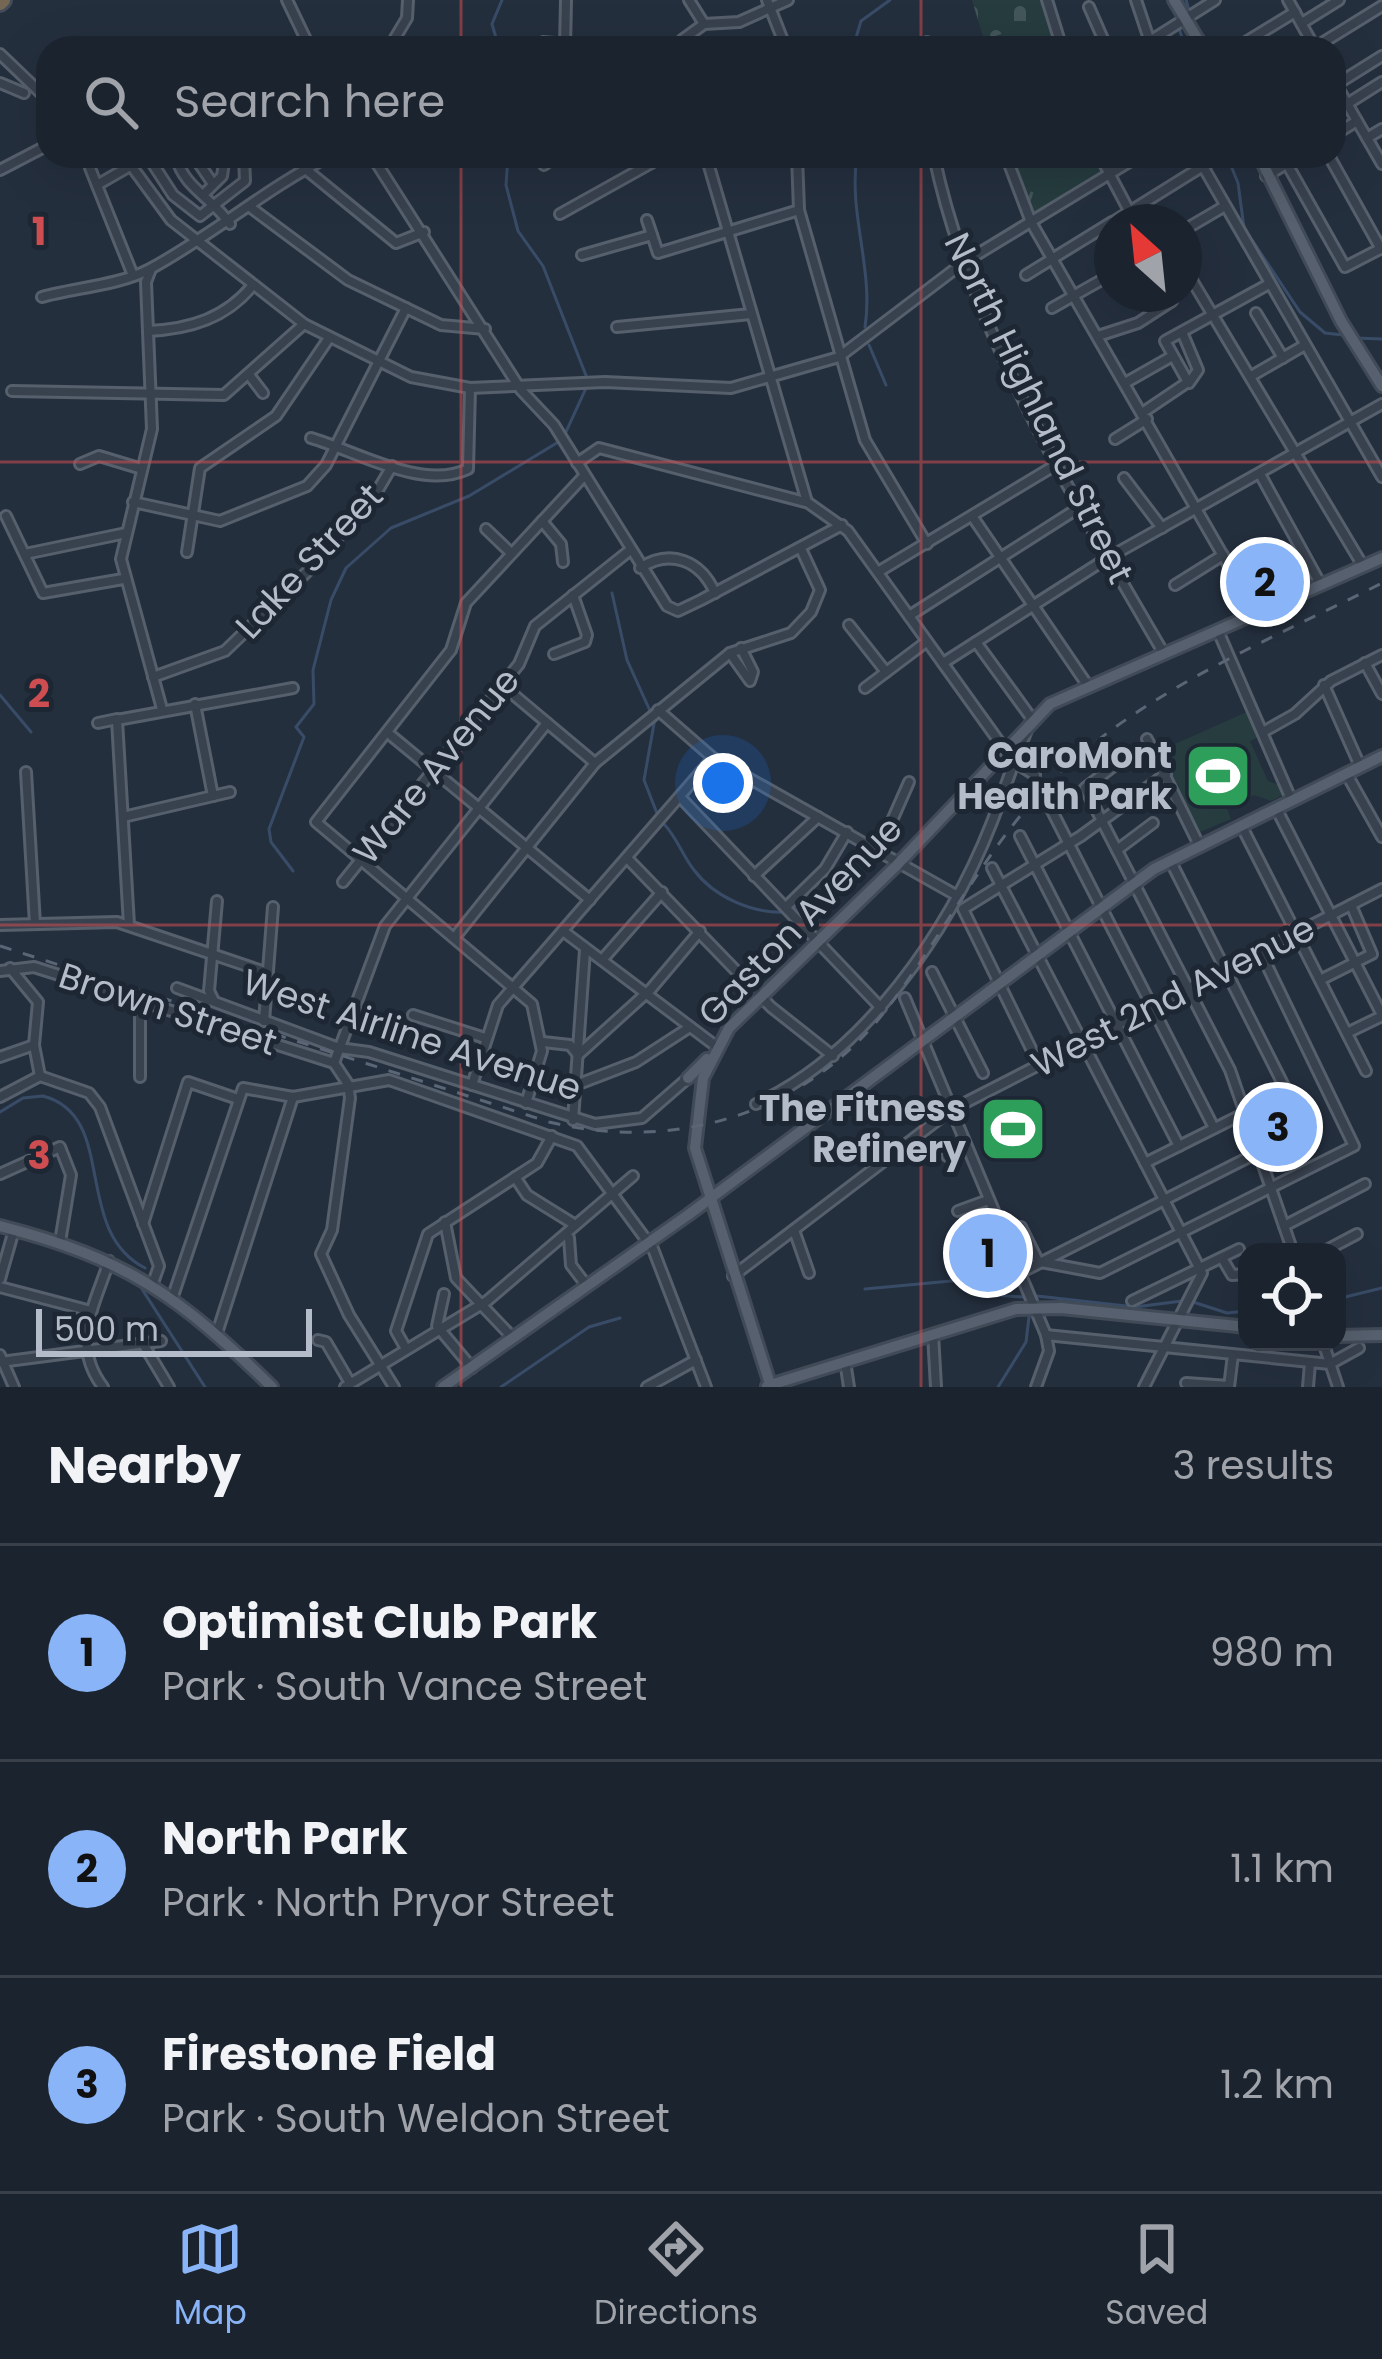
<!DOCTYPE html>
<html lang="en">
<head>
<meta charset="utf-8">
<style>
  :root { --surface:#1b232e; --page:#282f3a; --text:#f1f3f6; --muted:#a0a4aa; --line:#39404a; --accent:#8ab4f8 }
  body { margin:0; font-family:Poppins,sans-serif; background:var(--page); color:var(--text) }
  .controls { position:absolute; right:36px; bottom:36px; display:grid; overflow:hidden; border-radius:24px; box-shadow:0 12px 48px #0002 }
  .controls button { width:108px; height:108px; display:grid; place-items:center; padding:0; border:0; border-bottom:3px solid var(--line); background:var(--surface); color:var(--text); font:60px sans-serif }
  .compass { position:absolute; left:1094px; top:204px; width:108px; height:108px; border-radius:50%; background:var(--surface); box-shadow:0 12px 48px #0002; rotate:333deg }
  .scale { position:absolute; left:36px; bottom:30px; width:276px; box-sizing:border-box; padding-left:12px; border:6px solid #b4bcc9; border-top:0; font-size:33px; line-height:42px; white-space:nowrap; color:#b4bcc9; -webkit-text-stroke:9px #1d2633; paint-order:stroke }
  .you { position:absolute; left:723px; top:783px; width:42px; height:42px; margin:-30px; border:9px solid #fff; border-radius:50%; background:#1a73e8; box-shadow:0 0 0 18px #1a73e833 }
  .badge { display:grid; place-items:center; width:78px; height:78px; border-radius:50%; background:var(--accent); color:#111; font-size:39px; font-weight:700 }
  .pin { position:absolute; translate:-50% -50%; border:6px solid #fff; box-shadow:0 3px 12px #0006 }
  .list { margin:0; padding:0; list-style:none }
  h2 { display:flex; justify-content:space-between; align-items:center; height:156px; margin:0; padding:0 48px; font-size:51px }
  h2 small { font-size:39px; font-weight:400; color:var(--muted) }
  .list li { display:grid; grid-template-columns:78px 1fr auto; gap:36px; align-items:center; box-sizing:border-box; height:216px; padding:0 48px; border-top:3px solid var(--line) }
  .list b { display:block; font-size:45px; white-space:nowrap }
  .list p { margin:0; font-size:39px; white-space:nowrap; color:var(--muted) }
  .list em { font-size:39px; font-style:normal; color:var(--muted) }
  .icon { flex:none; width:66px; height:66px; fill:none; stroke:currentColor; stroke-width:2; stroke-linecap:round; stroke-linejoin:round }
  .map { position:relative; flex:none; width:1382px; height:1387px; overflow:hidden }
  .search { position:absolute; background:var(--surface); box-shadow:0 12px 48px #0002; left:36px; right:36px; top:36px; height:132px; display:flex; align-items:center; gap:30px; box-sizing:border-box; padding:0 42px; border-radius:36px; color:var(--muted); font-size:45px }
  .sheet { height:804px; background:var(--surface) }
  nav { display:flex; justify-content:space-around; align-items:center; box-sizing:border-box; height:168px; border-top:3px solid var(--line); background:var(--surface); font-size:33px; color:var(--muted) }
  nav a { display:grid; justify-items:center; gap:6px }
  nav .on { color:var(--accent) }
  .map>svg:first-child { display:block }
  .grass { fill:url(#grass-tufts) }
  .cemetery { fill:url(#cemetery-stones) }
  .pitch { fill:#263c3f }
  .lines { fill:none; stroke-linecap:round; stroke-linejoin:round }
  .stream { stroke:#394c67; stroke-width:3 }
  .minor-casing { stroke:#565f6c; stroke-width:14 }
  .major-casing { stroke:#414a57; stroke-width:16 }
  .highway-casing { stroke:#434c59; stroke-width:20 }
  .minor { stroke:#38414e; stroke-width:8 }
  .major { stroke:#56606e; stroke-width:10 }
  .highway { stroke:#746855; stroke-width:14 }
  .rail { stroke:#5a6575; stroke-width:3; stroke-dasharray:12 12; stroke-linecap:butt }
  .grid { fill:none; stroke:#ce4d50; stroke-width:3; stroke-opacity:0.55 }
  .labels { text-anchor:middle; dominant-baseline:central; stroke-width:10; stroke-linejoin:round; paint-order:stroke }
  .street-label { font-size:36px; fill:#b4bcc9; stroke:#1d2633 }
  .poi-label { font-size:36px; font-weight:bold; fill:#b4bcc9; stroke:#1d2633; text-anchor:end }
  .grid-label { font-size:39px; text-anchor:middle; font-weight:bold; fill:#ce4d50; stroke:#1d2633; stroke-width:10; stroke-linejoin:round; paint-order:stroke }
</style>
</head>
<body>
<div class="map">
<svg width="1382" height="1387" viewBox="0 0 1382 1387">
  <defs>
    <pattern id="grass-tufts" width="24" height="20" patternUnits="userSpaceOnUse" patternTransform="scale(3)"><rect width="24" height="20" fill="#263c3f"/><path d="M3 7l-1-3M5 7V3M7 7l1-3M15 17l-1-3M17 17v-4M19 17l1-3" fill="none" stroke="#435659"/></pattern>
    <pattern id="cemetery-stones" width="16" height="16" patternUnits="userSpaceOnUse" patternTransform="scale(3)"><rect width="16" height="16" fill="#263c3f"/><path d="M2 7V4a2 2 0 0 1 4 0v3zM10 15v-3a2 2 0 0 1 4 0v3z" fill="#435659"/></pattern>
  </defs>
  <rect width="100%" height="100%" fill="#242f3e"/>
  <g class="grass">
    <polygon points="1050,17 1060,48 984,48 984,40"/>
    <polygon points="1012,156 1096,156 1102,174 1032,216"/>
    <polygon points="991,1214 1019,1281 997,1291 965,1250 961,1227"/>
  </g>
  <polygon class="cemetery" points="972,0 1044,0 1050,17 984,40"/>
  <g class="pitch">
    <path d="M1030 156H1081C1076 174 1063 180 1046 187L1026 179Z"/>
    <polygon points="1249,711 1260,736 1250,741 1268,781 1280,785 1283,795 1271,801 1254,795 1227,808 1231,819 1198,833 1159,751"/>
  </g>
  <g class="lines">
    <g class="stream">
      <polyline points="1186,0 1189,10"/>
      <polyline points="1180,31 1185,48"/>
      <polyline points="499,48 492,24 502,0"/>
      <polyline points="853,48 861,21 890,0"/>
      <polyline points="508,156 506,185 518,231 543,266 587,378"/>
      <path d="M857 156C848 213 874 270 865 327"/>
      <polyline points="1227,156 1238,183 1244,228 1300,312 1325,333 1343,335"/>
      <polyline points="1355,338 1382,339"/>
      <polyline points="869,345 886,385"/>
      <polyline points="565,434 587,386"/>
      <polyline points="612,593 627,660 651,713"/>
      <polyline points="0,695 31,732"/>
      <polyline points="655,718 644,780 658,816"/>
      <path d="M663 823C677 837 682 855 694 870 714 897 753 914 786 912"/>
      <polyline points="293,871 271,842 269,829 304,737 296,727 314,704 313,670 331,600 346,568 391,528 469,496 560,441"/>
      <polyline points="794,910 820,898"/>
      <path d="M0 1112 23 1098 43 1096C119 1116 71 1230 145 1268"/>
      <polyline points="948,1234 969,1285 992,1295 1023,1297"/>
      <polyline points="140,1286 205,1387"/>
      <polyline points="865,1289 962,1280"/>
      <polyline points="1037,1296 1135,1307 1182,1301"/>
      <polyline points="1337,1299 1382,1288"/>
      <polyline points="1193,1302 1227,1313 1247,1311"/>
      <polyline points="501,1387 589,1327 620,1318"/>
      <polyline points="998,1387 1026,1342 1029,1317"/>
    </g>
    <g class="minor-casing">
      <g id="minor">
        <polyline points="287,0 310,48"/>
        <polyline points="689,0 704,24"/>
        <polyline points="767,0 786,48"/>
        <polyline points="1047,0 1062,48"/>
        <polyline points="1136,0 1152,48"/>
        <polyline points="1288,0 1315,48"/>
        <polyline points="1089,7 1107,48"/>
        <polyline points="1302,23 1339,0"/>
        <polyline points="682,40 704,24 739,22 788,0"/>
        <polyline points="543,42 612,48"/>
        <polyline points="243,43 245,48"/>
        <polyline points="565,47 566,0"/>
        <polyline points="389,48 407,18 408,0"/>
        <polyline points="927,48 927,42"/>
        <polyline points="1139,48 1215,0"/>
        <polyline points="1236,48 1295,12"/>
        <polyline points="1314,48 1382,6"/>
        <polyline points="0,54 48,100"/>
        <polyline points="1334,81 1382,164"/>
        <polyline points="0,83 24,93"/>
        <polyline points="1334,86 1382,56"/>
        <polyline points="1347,104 1382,82"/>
        <polyline points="1334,135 1357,121"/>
        <polyline points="1367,138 1382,129"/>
        <polyline points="124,156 171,220 304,324 411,377 470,388 605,382 731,388 839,357 963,263 1139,156"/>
        <polyline points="159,156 151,161 173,195 200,216 245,181 244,156"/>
        <path d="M176 156C183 188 213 198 230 224"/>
        <polyline points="194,156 213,184"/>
        <polyline points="297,156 303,167 396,243 424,232"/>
        <polyline points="372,156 521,390 554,425 667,606 678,611 701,600 842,525"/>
        <polyline points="706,156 807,502 848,531 1013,761 1035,775"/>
        <polyline points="797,156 799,210 865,440 927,544"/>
        <path d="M934 156C969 326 1076 503 1163 652"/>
        <polyline points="1006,156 1031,222 1256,613"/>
        <polyline points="1100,156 1135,222"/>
        <polyline points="1197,156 1382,477"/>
        <polyline points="1329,156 1381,249"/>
        <polyline points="1287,164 1345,267 1382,248"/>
        <polyline points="544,165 556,156"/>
        <polyline points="90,168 132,273"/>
        <polyline points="0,170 48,145"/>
        <polyline points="1266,176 1300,156"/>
        <polyline points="97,185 130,166"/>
        <polyline points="204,194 222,176 225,156"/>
        <polyline points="250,207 348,280 441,325 485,329"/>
        <polyline points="560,214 664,156"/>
        <polyline points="647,220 658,253 799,210"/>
        <polyline points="1113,222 1219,156"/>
        <polyline points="1184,230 1225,206"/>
        <polyline points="582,255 652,235"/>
        <polyline points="1184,267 1363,566"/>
        <polyline points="151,269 146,282 152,429 121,559 162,709"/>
        <polyline points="1026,275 1112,222"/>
        <path d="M42 297C74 288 120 285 150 269 213 235 265 189 330 156"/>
        <polyline points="1052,308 1112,274"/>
        <polyline points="1256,313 1283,358"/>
        <polyline points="617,327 751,314"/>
        <path d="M148 331C191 329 226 318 253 285"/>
        <polyline points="1182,332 1198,370 1189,383"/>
        <polyline points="1098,336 1138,323 1172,301"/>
        <polyline points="1253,375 1305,345"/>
        <polyline points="250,376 263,393"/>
        <polyline points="1125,383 1169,358"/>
        <polyline points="12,391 224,395 304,324"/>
        <polyline points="1142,413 1188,382 1165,341 1269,284"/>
        <path d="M311 438C356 451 422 491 468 469L470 388"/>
        <polyline points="1115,439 1147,419"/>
        <polyline points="577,463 599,448 805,502"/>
        <polyline points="80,464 99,456 142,469"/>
        <polyline points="1260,474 1321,585"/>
        <polyline points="1124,478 1162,528"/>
        <polyline points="133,502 220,521 307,486 326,465 406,308"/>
        <polyline points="6,516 43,593 123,579"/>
        <polyline points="972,516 1088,686"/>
        <polyline points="542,521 561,544 563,562"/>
        <polyline points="486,529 511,553"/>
        <polyline points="187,552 200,468 276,416 329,338"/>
        <polyline points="25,554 126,533"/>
        <path d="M640 568C671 548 701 561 715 593"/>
        <polyline points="878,572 1059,463"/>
        <polyline points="1175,585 1223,555"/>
        <polyline points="909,616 1080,507"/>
        <polyline points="849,625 886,672"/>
        <polyline points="1218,631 1291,799"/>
        <polyline points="730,653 750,681 753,672 741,648"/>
        <polyline points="554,654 585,642 587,635 573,595"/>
        <polyline points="943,663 1106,559 1382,404"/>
        <polyline points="1365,663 1382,694"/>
        <polyline points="153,677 225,651 311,568 375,495 392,466"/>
        <polyline points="502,685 595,763"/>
        <polyline points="1324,685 1360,766"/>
        <polyline points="865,688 926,642"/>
        <polyline points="195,704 213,796"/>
        <polyline points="658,710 713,758 954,894"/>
        <polyline points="98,723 117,719"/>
        <polyline points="1263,732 1295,714 1331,681 1382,655"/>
        <polyline points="388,733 590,900"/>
        <polyline points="1147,739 1198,843"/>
        <polyline points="1115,765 1085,788 1230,1070 1293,1252"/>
        <polyline points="26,772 35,924"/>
        <polyline points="1346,773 1382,837"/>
        <polyline points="680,797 881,1008"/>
        <polyline points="1050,807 1214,1128"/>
        <polyline points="1276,808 1382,1015"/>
        <polyline points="123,817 230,792"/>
        <polyline points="1241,825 1366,1071"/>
        <polyline points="1020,836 1179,1146"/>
        <polyline points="879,850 909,782"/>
        <polyline points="1117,850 1153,823"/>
        <polyline points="627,858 771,1007 833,1056"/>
        <polyline points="1170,860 1286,1090 1244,1106"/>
        <polyline points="992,868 1202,1273 1144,1387"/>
        <polyline points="754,876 818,817"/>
        <polyline points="343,882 519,664 535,626 629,551"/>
        <polyline points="786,907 825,869 847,832"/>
        <polyline points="0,925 117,922 268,973"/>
        <polyline points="129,925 117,720 293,688"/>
        <polyline points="563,931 717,1047"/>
        <polyline points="455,937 595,763 730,653 791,633 811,612 820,590 802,551"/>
        <polyline points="602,960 662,892"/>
        <polyline points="10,968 38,1002 34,1045 40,1076"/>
        <polyline points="0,971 34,967 334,1063"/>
        <polyline points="932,972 983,1073"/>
        <polyline points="1320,980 1372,954 1351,905"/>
        <polyline points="177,988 339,1048 369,1052 595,1124 642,1118 688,1078"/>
        <polyline points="905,998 1046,1335 1049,1351 1036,1387"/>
        <polyline points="213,999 209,991 217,901"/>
        <polyline points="140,1000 140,1077"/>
        <polyline points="413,1015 485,1038"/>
        <polyline points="264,1021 273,907"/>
        <polyline points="1347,1033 1382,1016"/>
        <polyline points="543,1042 570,1045 578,1055 651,989 700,931"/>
        <polyline points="0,1057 34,1045"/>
        <polyline points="334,1063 385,926 547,723"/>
        <polyline points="334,1063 348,1084 350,1098 332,1230 321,1254 349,1315 394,1387"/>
        <polyline points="1039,1065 963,909 1081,836 1166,774"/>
        <polyline points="40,1076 89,1093 100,1107 159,1266 153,1283"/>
        <polyline points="472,1085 498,1005 713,758"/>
        <polyline points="576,1085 636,1062 690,1027"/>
        <polyline points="0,1097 40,1076"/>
        <polyline points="526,1103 542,1051 532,1004 316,822 451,650 466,603 584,476"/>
        <path d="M756 1104C864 1054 949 932 992 822 1006 787 1016 753 1032 719L976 642"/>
        <polyline points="573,1120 585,950"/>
        <polyline points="947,1156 967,1148"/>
        <polyline points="1145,1163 1245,1113"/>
        <polyline points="0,1174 60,1147 71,1175 60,1242"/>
        <polyline points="515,1177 527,1195 572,1223"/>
        <polyline points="958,1211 988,1200"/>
        <polyline points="445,1222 456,1278 513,1338"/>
        <polyline points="143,1224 188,1082 238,1099"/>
        <polyline points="1284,1226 1365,1184"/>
        <polyline points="794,1230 809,1273"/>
        <polyline points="1003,1235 1021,1227 1039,1263"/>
        <polyline points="569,1238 571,1265 587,1286"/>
        <polyline points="1323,1252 1357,1234"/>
        <polyline points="1222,1258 1232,1275 1247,1274"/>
        <polyline points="1041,1262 1100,1273 1354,1146 1260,951"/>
        <polyline points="1020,1273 1259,1152"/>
        <polyline points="733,1276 951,1110 1382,889"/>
        <polyline points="0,1279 14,1230"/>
        <polyline points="0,1287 91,1311"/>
        <polyline points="444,1294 437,1326 472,1368"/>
        <polyline points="173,1296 243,1088 293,1097 389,1080 577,1146 653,1249 706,1387"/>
        <polyline points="1132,1301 1239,1249"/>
        <polyline points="217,1333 293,1097"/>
        <polyline points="933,1334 936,1387"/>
        <polyline points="1046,1335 1330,1364 1359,1348"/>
        <polyline points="318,1340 326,1342 350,1383"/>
        <polyline points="142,1342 169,1387"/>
        <polyline points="1323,1342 1338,1387"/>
        <polyline points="405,1347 396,1331 428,1234 537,1163 552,1136"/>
        <polyline points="0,1355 14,1387"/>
        <polyline points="845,1361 849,1387"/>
        <polyline points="0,1362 161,1341"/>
        <polyline points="1186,1383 1229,1386"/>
        <path d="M103 1387C70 1344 95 1305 109 1261"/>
        <polyline points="345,1387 487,1301 633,1176"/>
        <polyline points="647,1387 696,1360"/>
        <polyline points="1229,1387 1233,1355"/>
        <polyline points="1308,1387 1310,1363"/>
      </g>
    </g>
    <g class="major-casing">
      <g id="major">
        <polyline points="1174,0 1203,48"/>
        <polyline points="1259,156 1341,321 1382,386"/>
        <polyline points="688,1078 707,1059"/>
        <path d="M0 1226C128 1259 179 1296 272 1387"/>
        <polyline points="1337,1336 1382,1335"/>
        <polyline points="767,1386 1016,1309 1061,1308 1247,1327"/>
        <polyline points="443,1387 688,1215 1154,869 1382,756"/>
        <polyline points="771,1387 695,1148 703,1078 729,1028 896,866 1050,704 1382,558"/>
      </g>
    </g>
    <g class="highway-casing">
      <polyline id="highway" points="0,3 3,0"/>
    </g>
    <use href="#minor" class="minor"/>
    <use href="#major" class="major"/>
    <use href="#highway" class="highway"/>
    <path class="rail" d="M0 946 549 1122C676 1153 809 1113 889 1006 950 926 992 834 1068 765 1157 685 1276 637 1382 583"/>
  </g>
  <path class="grid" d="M461 0V48M921 0V48M461 156V1387M921 156V1387M0 462H1382M0 925H1382"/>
  <defs>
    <g id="stadium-square" transform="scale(3.45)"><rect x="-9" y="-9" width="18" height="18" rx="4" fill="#2e9e5b" stroke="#1d2633"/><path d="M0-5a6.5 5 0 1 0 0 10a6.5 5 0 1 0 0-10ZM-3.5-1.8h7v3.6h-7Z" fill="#fff"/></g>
  </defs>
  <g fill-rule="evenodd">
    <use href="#stadium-square" x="1218" y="776"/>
    <use href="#stadium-square" x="1013" y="1129"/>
  </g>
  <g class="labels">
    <g class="street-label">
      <text transform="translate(1039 408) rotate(64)">North Highland Street</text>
      <text transform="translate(309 561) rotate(-47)">Lake Street</text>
      <text transform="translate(436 766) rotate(-51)">Ware Avenue</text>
      <text transform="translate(800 921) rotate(-46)">Gaston Avenue</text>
      <text transform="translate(1173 996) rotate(-27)">West 2nd Avenue</text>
      <text transform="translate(168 1009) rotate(18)">Brown Street</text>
      <text transform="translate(412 1035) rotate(18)">West Airline Avenue</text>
    </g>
    <g class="poi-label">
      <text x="1172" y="755">CaroMont<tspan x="1172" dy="41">Health Park</tspan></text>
      <text x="966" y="1108">The Fitness<tspan x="966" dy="41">Refinery</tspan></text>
    </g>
  </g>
  <g class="grid-label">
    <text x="39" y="245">1</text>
    <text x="39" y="707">2</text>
    <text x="39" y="1169">3</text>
  </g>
</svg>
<div class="controls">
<button><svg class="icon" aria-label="locate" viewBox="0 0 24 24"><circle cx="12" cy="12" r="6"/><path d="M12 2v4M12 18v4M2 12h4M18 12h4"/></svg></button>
</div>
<svg class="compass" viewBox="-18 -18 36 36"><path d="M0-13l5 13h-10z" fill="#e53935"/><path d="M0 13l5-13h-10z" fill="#a0a4aa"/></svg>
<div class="scale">500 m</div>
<div class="you"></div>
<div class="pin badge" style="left:988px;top:1253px">1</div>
<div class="pin badge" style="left:1265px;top:582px">2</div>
<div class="pin badge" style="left:1278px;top:1127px">3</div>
<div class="search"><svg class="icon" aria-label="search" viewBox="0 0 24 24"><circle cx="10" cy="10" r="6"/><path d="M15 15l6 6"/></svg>Search here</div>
</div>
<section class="sheet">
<h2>Nearby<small>3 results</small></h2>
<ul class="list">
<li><span class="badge">1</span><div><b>Optimist Club Park</b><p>Park · South Vance Street</p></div><em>980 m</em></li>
<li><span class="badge">2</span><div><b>North Park</b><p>Park · North Pryor Street</p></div><em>1.1 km</em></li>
<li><span class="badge">3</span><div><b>Firestone Field</b><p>Park · South Weldon Street</p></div><em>1.2 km</em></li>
</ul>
</section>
<nav>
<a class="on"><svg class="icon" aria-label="map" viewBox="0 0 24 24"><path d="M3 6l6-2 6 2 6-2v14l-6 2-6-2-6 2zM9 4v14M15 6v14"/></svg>Map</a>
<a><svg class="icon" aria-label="directions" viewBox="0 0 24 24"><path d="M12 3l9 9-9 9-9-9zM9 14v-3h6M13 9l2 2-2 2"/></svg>Directions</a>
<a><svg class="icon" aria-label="saved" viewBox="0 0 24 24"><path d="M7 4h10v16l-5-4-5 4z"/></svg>Saved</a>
</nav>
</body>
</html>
